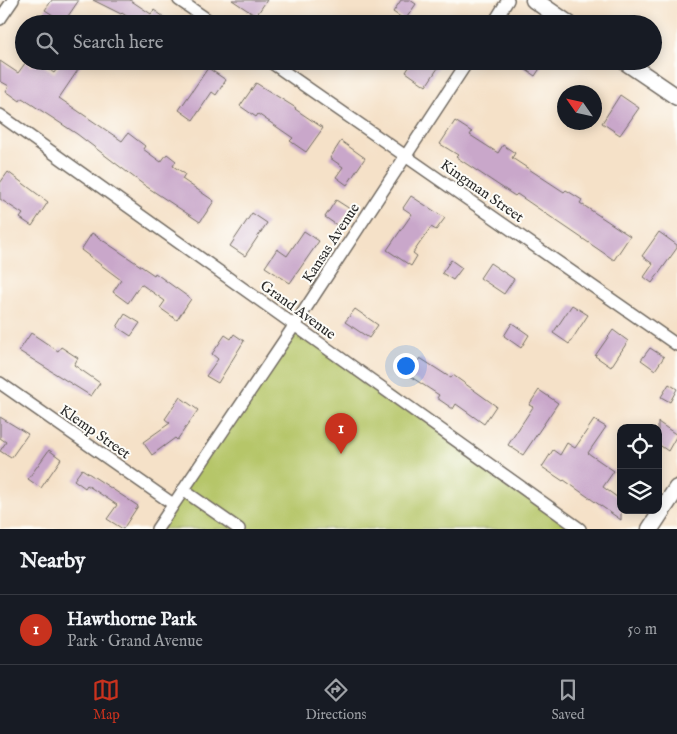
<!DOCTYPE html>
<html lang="en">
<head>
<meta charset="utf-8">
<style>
  :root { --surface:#171b24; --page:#242831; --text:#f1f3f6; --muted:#9ea1a6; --line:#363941; --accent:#c8321e }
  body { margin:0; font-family:"IM FELL English",serif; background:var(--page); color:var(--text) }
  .controls { position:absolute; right:15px; bottom:15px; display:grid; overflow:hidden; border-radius:10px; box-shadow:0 2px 12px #0003 }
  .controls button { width:45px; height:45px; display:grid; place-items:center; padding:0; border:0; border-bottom:1px solid var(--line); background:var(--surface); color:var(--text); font:25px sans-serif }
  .compass { position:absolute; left:557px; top:85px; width:45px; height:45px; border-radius:50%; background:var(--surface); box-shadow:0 2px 12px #0003; rotate:304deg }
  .you { position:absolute; left:405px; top:365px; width:18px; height:18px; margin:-12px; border:4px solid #fff; border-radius:50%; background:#1a73e8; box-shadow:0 0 0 8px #1a73e833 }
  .badge { display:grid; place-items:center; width:32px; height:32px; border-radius:50%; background:var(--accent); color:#fff; font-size:16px; font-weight:700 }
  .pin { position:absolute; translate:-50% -41px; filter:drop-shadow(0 1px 2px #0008) }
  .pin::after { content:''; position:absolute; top:26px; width:18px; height:15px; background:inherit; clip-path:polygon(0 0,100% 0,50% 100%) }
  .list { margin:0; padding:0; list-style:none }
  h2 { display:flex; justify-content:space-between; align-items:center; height:65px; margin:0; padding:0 20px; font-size:21px }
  h2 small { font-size:16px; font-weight:400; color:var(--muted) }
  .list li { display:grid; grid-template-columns:32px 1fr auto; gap:15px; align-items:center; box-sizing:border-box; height:70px; padding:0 20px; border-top:1px solid var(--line) }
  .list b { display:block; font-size:19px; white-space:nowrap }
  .list p { margin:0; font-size:16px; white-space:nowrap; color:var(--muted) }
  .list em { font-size:16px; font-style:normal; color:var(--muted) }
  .icon { flex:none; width:28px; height:28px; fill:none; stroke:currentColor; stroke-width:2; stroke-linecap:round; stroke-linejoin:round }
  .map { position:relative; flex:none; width:677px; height:529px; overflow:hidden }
  .search { position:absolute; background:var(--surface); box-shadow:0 2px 12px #0003; left:15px; right:15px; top:15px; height:55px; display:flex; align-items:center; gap:12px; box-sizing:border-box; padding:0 18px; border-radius:28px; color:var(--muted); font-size:19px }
  .sheet { height:135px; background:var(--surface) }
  nav { display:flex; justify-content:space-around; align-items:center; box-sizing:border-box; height:70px; border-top:1px solid var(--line); background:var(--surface); font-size:14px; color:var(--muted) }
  nav a { display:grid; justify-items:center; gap:2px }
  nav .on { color:var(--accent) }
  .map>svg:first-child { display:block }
  .green { fill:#b6c669; stroke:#70784a }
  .building { fill:#c9a7ca }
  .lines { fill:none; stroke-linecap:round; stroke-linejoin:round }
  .street-casing { stroke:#726b62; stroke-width:14 }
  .secondary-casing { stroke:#726b62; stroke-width:19 }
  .street { stroke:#fff; stroke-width:11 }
  .secondary { stroke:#fff; stroke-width:16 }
  .labels { text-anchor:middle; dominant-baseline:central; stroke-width:4; stroke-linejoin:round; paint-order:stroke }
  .street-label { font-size:15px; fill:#2b2b2b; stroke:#fdfcf7 }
</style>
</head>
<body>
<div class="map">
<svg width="677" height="529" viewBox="0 0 677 529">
  <rect width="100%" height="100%" fill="#fdfcf7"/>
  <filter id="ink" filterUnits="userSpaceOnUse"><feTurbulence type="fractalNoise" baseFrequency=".02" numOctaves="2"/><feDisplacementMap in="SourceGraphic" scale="10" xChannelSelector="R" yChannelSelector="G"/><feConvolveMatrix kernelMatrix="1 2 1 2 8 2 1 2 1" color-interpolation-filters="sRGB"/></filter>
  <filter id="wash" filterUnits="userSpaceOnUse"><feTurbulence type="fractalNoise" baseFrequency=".0096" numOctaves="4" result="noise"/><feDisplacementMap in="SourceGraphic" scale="20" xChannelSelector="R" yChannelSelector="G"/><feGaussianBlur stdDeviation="1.12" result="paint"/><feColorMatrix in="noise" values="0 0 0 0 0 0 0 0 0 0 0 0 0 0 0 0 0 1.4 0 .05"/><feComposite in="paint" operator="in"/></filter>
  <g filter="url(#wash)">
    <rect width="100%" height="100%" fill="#f5e1c8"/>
    <polygon class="green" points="294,326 580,529 157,529"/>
    <g id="blocks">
      <g class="building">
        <polygon points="52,0 79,0 64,22 45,10"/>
        <polygon points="93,0 130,0 151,14 154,10 174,24 138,24 122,13 121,14"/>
        <polygon points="232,0 267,0 256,16"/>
        <polygon points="401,0 410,0 416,4 405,20 393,12"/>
        <polygon points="0,61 18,73 26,62 32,66 37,61 54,73 62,61 84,61 59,98 122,141 128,133 145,146 143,149 161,162 167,154 176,161 173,166 185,174 182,179 214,201 200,222 144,185 77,134 22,98 20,101 6,91 9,86 0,81"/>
        <polygon points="413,61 434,61 440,65 426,86 406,72"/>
        <polygon points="513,61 545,61 535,76"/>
        <polygon points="208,68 226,80 216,95 212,92 193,120 179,110"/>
        <polygon points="256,83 296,108 295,109 323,128 306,152 290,141 293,138 258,114 256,117 240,106"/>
        <polygon points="620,95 639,108 620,135 602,123"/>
        <polygon points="455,121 472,132 470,135 498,153 503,145 515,153 512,158 564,192 566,190 582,200 580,203 630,236 614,260 517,194 515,196 456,157 458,155 440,144"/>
        <polygon points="341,141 365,158 347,185 336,177 343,167 330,158"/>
        <polygon points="8,172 48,202 32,226 20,218 23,214 0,199 0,183"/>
        <polygon points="411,196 445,218 436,230 431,227 413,253 417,256 411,266 387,250 412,214 403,208"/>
        <polygon points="336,200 350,209 338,226 325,217"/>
        <polygon points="252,213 267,223 245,256 230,246"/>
        <polygon points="304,231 319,241 290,283 265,267 277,249 287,256"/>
        <polygon points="659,232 677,245 677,248 652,283 644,277 653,264 642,256"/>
        <polygon points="92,233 154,275 155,273 191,299 177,320 160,308 165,301 141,284 128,303 113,292 121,280 81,250"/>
        <polygon points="451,260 462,268 453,280 442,273"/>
        <polygon points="490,263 514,279 504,294 480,278"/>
        <polygon points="572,305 588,315 569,344 553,333"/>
        <polygon points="355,309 378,325 369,338 345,322"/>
        <polygon points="125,314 140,323 131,336 117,327"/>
        <polygon points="512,323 529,335 521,348 504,336"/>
        <polygon points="613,330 628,341 611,367 595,356"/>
        <polygon points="31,333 58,351 61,347 78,358 74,365 100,383 91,396 19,351"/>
        <polygon points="234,334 244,341 218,383 206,376 218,359 212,354 225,335 231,339"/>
        <polygon points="650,348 664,357 655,370 641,360"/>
        <polygon points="420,358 451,378 453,375 496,406 484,424 456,404 453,409 437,398 439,395 408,375"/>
        <polygon points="669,384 677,389 670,402 661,397"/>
        <polygon points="539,390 558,403 523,455 508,445 533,407 529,405"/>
        <polygon points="180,397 198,410 177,440 175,438 152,455 143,442 170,423 165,419"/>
        <polygon points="0,417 28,434 11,458 0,451 6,442 0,438"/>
        <polygon points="594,420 606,427 588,453 614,471 603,487 621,500 621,520 564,480 563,481 542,467 553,450 560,455 567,443 575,448"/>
        <polygon points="658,422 677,435 668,451 658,444"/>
        <polygon points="49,450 61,459 41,488 28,479"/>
        <polygon points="82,469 138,506 123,529 107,519 117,505 87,485 85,488 74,480"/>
      </g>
    </g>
  </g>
  <g filter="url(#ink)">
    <use href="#blocks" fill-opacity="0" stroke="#726b62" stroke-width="1"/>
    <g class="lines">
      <g class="street-casing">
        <g id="street">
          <polyline points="179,0 214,24"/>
          <polyline points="0,19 13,0"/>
          <polyline points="493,24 508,0"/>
          <polyline points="269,61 677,345"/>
          <polyline points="0,115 580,529"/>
          <polyline points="0,383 173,504"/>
          <polyline points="183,490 239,529"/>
          <polyline points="157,529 300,317 468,61"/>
        </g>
      </g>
      <g class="secondary-casing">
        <g id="secondary">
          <polyline points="534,0 569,24"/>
          <polyline points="624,61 677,97"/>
          <polyline points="650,529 677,488"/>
        </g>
      </g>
      <use href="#street" class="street"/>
      <use href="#secondary" class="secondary"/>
    </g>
  </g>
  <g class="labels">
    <g class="street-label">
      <text transform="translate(482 191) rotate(35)">Kingman Street</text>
      <text transform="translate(331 243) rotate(-57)">Kansas Avenue</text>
      <text transform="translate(298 310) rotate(36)">Grand Avenue</text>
      <text transform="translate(95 432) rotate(35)">Klemp Street</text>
    </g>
  </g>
</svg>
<div class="controls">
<button><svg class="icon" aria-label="locate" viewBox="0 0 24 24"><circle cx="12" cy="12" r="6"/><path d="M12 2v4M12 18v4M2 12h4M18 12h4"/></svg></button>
<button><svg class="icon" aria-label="layers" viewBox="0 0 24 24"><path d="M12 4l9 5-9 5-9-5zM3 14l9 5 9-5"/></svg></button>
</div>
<svg class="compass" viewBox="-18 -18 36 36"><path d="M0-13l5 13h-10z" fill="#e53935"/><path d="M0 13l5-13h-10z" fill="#9ea1a6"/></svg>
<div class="you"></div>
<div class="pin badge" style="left:341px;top:454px">1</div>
<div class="search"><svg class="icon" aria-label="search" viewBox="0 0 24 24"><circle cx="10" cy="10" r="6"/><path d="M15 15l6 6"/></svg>Search here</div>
</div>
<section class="sheet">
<h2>Nearby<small></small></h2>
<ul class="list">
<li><span class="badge">1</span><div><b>Hawthorne Park</b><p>Park · Grand Avenue</p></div><em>50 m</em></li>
</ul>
</section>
<nav>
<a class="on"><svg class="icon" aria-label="map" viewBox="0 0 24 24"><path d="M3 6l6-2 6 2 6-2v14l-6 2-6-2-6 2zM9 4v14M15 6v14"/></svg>Map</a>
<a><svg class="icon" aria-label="directions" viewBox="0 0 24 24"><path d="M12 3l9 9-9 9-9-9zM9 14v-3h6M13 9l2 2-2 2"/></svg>Directions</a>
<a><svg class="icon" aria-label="saved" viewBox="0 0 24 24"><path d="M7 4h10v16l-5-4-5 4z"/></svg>Saved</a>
</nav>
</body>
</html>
